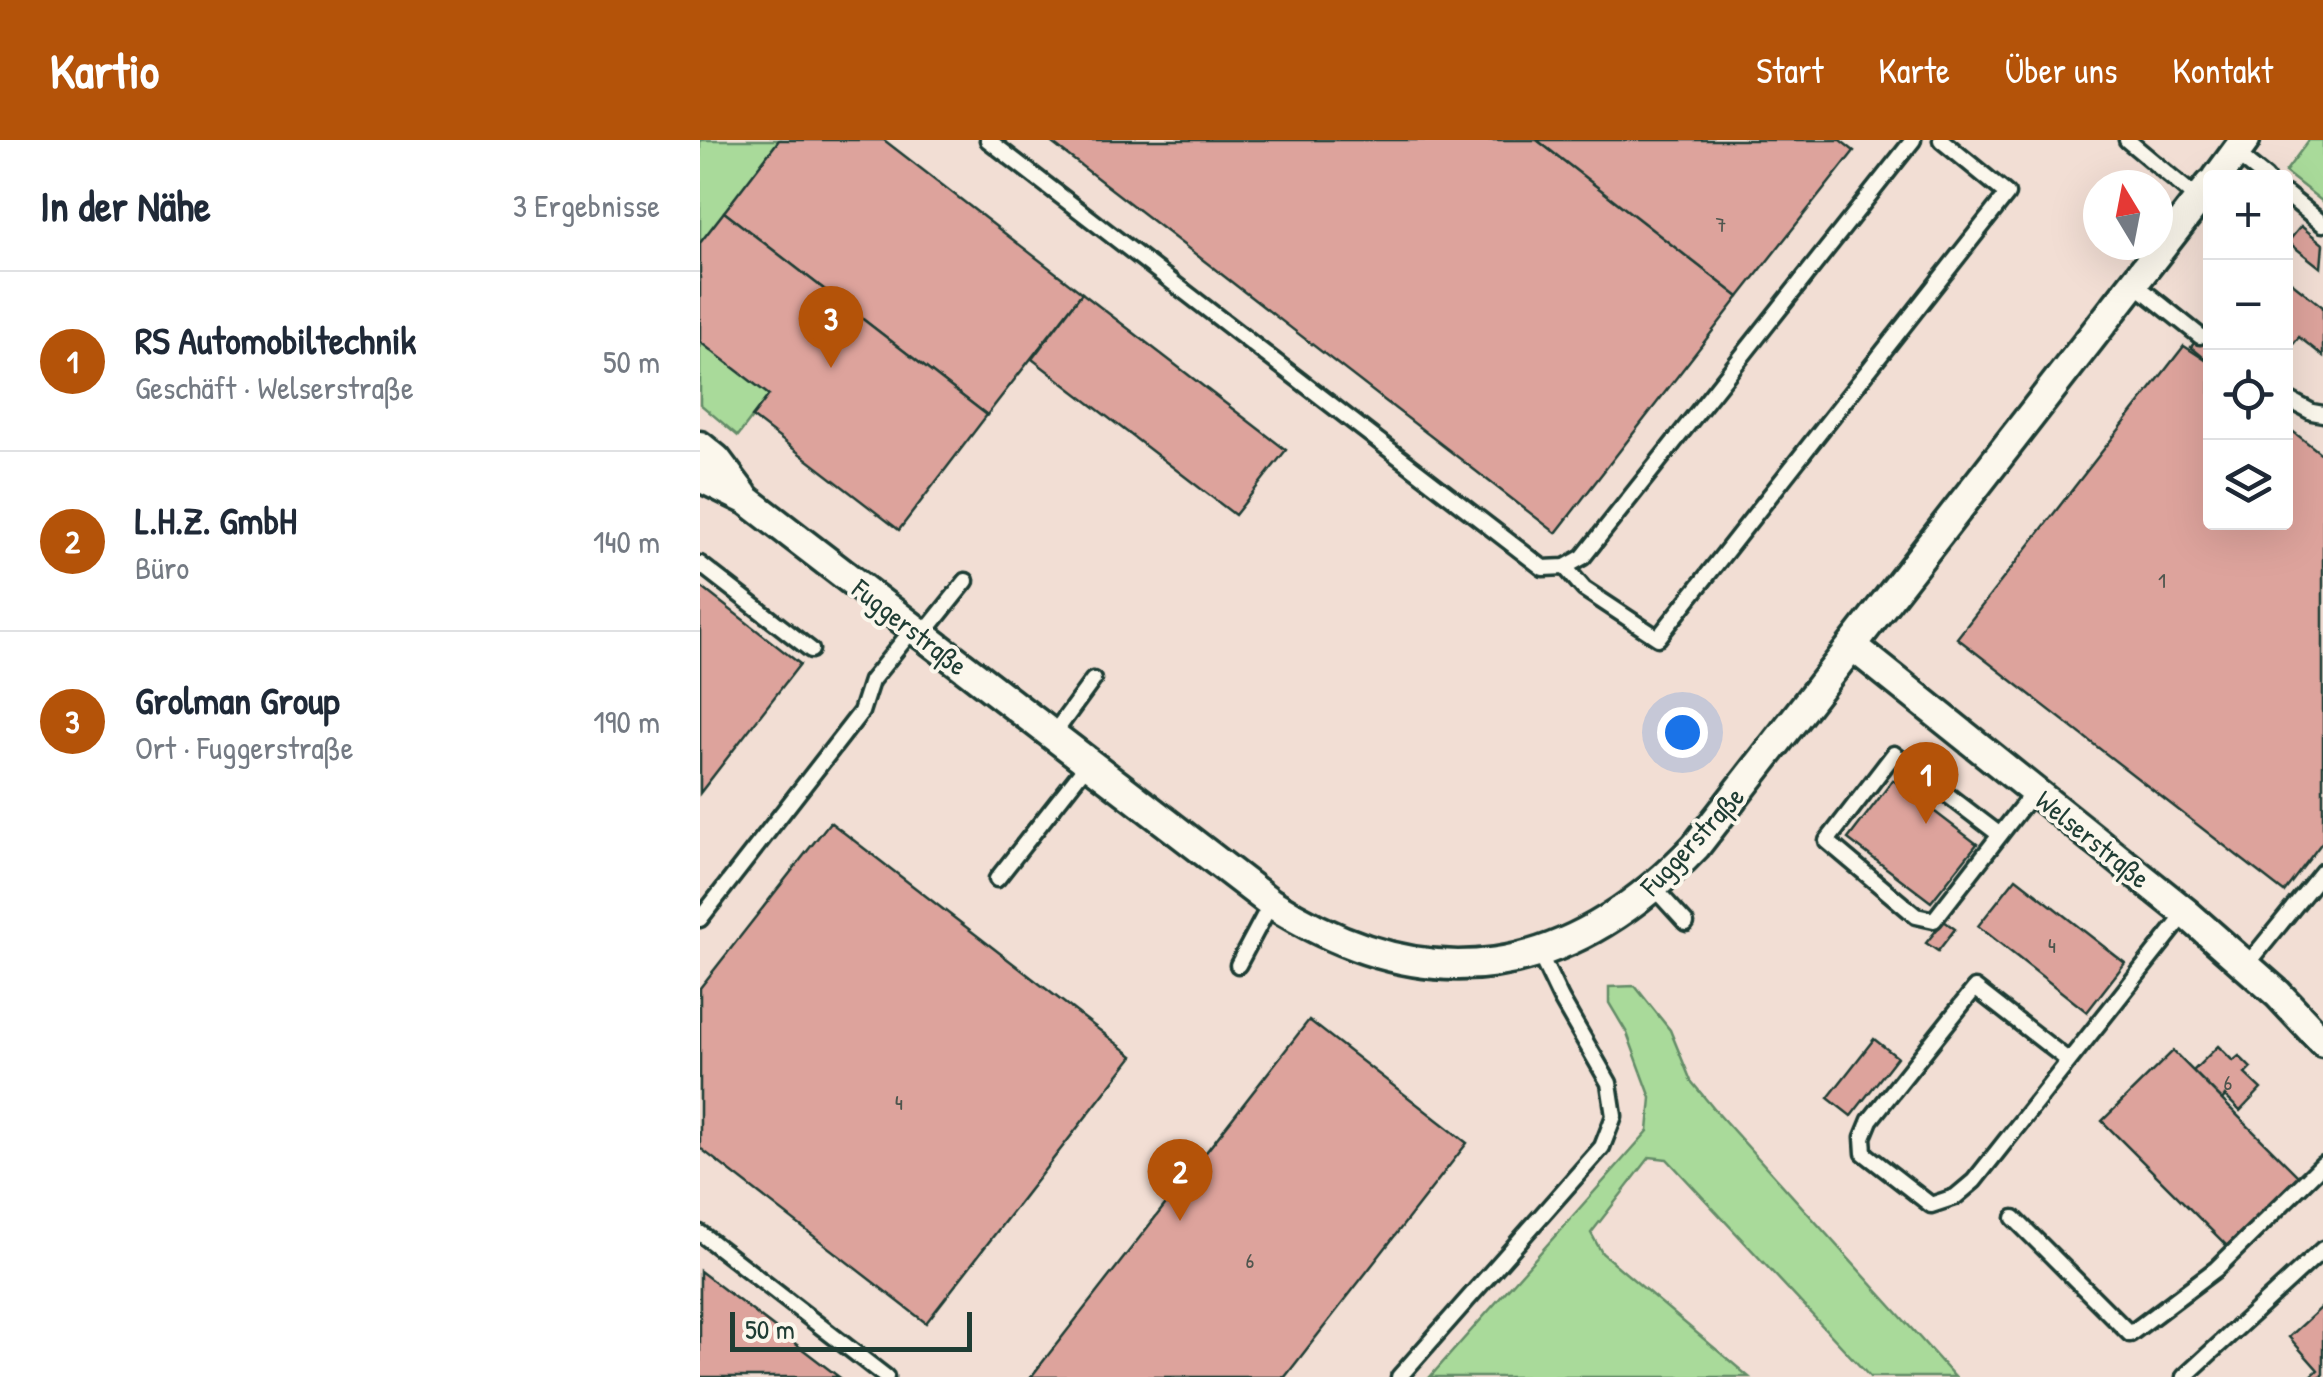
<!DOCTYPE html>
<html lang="de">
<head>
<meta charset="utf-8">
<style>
  :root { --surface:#fff; --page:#f2f2f3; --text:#1f2937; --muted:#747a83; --line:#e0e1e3; --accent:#b45309 }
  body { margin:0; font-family:"Patrick Hand",sans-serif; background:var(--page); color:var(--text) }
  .controls { position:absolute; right:30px; top:30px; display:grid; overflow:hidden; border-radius:10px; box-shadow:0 10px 40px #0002 }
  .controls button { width:90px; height:90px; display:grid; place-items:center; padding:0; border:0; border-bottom:2px solid var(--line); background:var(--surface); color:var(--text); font:50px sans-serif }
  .compass { position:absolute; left:1383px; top:30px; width:90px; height:90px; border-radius:50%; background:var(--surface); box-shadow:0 10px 40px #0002; rotate:350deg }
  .scale { position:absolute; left:30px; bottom:25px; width:242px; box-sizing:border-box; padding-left:10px; border:5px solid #1f3d34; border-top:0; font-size:28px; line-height:35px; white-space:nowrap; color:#1f3d34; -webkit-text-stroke:8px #fbf7ec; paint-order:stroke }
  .you { position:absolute; left:982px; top:592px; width:35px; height:35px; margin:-25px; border:8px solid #fff; border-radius:50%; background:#1a73e8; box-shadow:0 0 0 15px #1a73e833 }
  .badge { display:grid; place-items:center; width:65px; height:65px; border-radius:50%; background:var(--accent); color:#fff; font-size:32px; font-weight:700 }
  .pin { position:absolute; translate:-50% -82px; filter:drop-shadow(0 2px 5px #0008) }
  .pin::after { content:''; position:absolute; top:52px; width:35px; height:30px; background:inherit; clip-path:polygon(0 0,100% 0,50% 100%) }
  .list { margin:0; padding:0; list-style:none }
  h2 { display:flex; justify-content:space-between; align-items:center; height:130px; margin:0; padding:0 40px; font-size:42px }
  h2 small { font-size:32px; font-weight:400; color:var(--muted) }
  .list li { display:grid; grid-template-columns:65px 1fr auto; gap:30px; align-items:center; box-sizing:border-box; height:180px; padding:0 40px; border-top:2px solid var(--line) }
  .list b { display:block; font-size:38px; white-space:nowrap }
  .list p { margin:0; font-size:32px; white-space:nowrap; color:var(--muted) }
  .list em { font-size:32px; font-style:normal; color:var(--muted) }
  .icon { flex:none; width:55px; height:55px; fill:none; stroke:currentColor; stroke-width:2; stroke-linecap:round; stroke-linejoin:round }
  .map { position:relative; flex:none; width:1623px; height:1237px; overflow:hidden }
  header { display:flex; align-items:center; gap:60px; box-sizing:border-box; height:140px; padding:0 50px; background:var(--accent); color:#fff }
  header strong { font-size:48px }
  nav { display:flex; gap:55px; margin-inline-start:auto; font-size:35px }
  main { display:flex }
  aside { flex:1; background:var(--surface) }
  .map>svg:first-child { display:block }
  .green { fill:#a9da9a; stroke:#648c67; stroke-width:2.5 }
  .building { fill:#dda39c; stroke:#1f3d34; stroke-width:2.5 }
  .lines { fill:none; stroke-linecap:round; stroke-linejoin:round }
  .service-casing { stroke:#1f3d34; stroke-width:21 }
  .minor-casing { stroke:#1f3d34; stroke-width:35 }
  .service { stroke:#fbf7ec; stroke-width:14 }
  .minor { stroke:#fbf7ec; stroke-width:28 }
  .labels { text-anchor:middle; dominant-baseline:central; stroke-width:8; stroke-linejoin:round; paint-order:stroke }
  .number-label { font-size:22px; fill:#4e564e }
  .street-label { font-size:28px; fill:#1f3d34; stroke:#fbf7ec }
</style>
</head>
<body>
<header>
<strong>Kartio</strong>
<nav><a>Start</a><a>Karte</a><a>Über uns</a><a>Kontakt</a></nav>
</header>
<main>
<aside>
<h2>In der Nähe<small>3 Ergebnisse</small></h2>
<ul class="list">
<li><span class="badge">1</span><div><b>RS Automobiltechnik</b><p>Geschäft · Welserstraße</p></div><em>50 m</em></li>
<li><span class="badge">2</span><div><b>L.H.Z. GmbH</b><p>Büro</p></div><em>140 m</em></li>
<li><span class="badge">3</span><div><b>Grolman Group</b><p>Ort · Fuggerstraße</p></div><em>190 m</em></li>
</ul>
</aside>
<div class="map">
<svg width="1623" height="1237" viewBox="0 0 1623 1237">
  <rect width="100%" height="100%" fill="#f2ded4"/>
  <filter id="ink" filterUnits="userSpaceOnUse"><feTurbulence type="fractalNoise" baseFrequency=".01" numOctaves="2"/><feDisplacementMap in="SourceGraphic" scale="20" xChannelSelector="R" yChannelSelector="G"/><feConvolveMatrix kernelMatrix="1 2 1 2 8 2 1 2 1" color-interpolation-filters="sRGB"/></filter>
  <g filter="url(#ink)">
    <g class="green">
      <polygon points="0,0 79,0 0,103"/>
      <polygon points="1609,0 1623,0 1623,62 1585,32"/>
      <polygon points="0,202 69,255 38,296 0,264"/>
      <polygon points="935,846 970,890 991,941 1014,969 1255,1237 1170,1237 967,1019 950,1017 891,1093 902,1113 1049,1237 730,1237 948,991 951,958 927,893 909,863 909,847"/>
    </g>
    <g class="building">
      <polygon points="79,0 184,0 382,153 287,275 24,72"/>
      <polygon points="348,0 837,0 1039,157 856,393"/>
      <polygon points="837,0 1140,0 1154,11 1039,157"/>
      <polygon points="24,72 287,275 199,390 52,277 69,255 0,202 0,103"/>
      <polygon points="1601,86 1623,104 1621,128 1588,102"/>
      <polygon points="1586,138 1623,167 1623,216 1599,197 1586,213"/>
      <polygon points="382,153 586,310 535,375 332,219"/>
      <polygon points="1510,182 1510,223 1491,207"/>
      <polygon points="1484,206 1510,223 1510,382 1586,382 1586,286 1623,315 1623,701 1584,752 1257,498"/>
      <polygon points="0,446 100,524 0,653"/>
      <polygon points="1193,640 1277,704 1231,762 1148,699"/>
      <polygon points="130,682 433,916 226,1183 0,1008 0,848"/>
      <polygon points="1316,738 1425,823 1387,872 1278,786"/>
      <polygon points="1244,781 1255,789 1238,811 1226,803"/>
      <polygon points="609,880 767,1003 585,1237 331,1237"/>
      <polygon points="1174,899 1197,917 1151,976 1128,958"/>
      <polygon points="1518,906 1533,921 1539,916 1551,928 1545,934 1561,949 1540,971 1525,956 1522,960 1493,931"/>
      <polygon points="1473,911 1598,1036 1527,1106 1402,981"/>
      <polygon points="0,1131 139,1237 0,1237"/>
      <polygon points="1623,1166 1623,1237 1610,1237 1618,1230 1589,1197"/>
    </g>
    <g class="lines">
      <g class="service-casing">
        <g id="service">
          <polyline points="288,0 843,428 865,427 883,417 1213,0"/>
          <polyline points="1427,0 1499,60"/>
          <polyline points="1535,13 1566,38"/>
          <polyline points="1586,54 1623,84"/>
          <polyline points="1435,144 1500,196"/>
          <polyline points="1586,258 1612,272 1623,274"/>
          <polyline points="0,424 111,510"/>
          <polyline points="865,427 884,449 958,498 1307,54 1241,0"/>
          <polyline points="222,496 266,441"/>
          <polyline points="352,596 393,540"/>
          <polyline points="1300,695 1194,614 1127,701 1216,776 1234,780 1334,651"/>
          <polyline points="297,739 388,623"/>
          <polyline points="954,748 986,783"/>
          <polyline points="0,779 161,572 171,541 213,489"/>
          <polyline points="538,825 571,763"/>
          <polyline points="1546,826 1623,731"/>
          <polyline points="1369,921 1275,848 1170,980 1163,997 1164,1013 1231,1065 1255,1057 1274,1041 1486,773"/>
          <polyline points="1314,1078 1430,1194 1516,1129 1623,1024"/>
          <polyline points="0,1093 186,1237"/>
          <polyline points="699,1237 902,1007 914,976 909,943 861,859 839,813"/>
          <polyline points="1484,1237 1623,1109"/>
        </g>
      </g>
      <g class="minor-casing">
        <g id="minor">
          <polyline points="1517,38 1545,0"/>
          <polyline points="0,306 16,319 43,355"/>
          <path d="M0 337 47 360 571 763C729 864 869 839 996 706L1510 45"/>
          <polyline points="1154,507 1486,773 1578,854 1623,902"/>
        </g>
      </g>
      <use href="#service" class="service"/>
      <use href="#minor" class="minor"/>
    </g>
  </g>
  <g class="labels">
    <g class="number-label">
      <text x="1021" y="84">7</text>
      <text x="1462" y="440">1</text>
      <text x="1352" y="805">4</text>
      <text x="1528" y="942">6</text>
      <text x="199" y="962">4</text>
      <text x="550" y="1120">6</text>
    </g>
    <g class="street-label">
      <text transform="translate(210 487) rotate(38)">Fuggerstraße</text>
      <text transform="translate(1393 699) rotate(39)">Welserstraße</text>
      <text transform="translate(992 701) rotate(-47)">Fuggerstraße</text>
    </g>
  </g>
</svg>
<div class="controls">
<button>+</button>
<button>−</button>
<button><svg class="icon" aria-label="locate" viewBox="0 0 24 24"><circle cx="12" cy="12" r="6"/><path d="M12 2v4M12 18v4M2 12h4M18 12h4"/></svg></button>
<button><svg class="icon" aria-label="layers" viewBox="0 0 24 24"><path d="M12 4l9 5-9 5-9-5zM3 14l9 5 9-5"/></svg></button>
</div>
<svg class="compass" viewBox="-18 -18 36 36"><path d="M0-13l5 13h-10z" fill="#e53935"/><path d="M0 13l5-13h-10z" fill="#747a83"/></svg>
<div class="scale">50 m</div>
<div class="you"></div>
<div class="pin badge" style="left:1226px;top:684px">1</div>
<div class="pin badge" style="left:480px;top:1081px">2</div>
<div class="pin badge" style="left:131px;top:228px">3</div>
</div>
</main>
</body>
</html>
